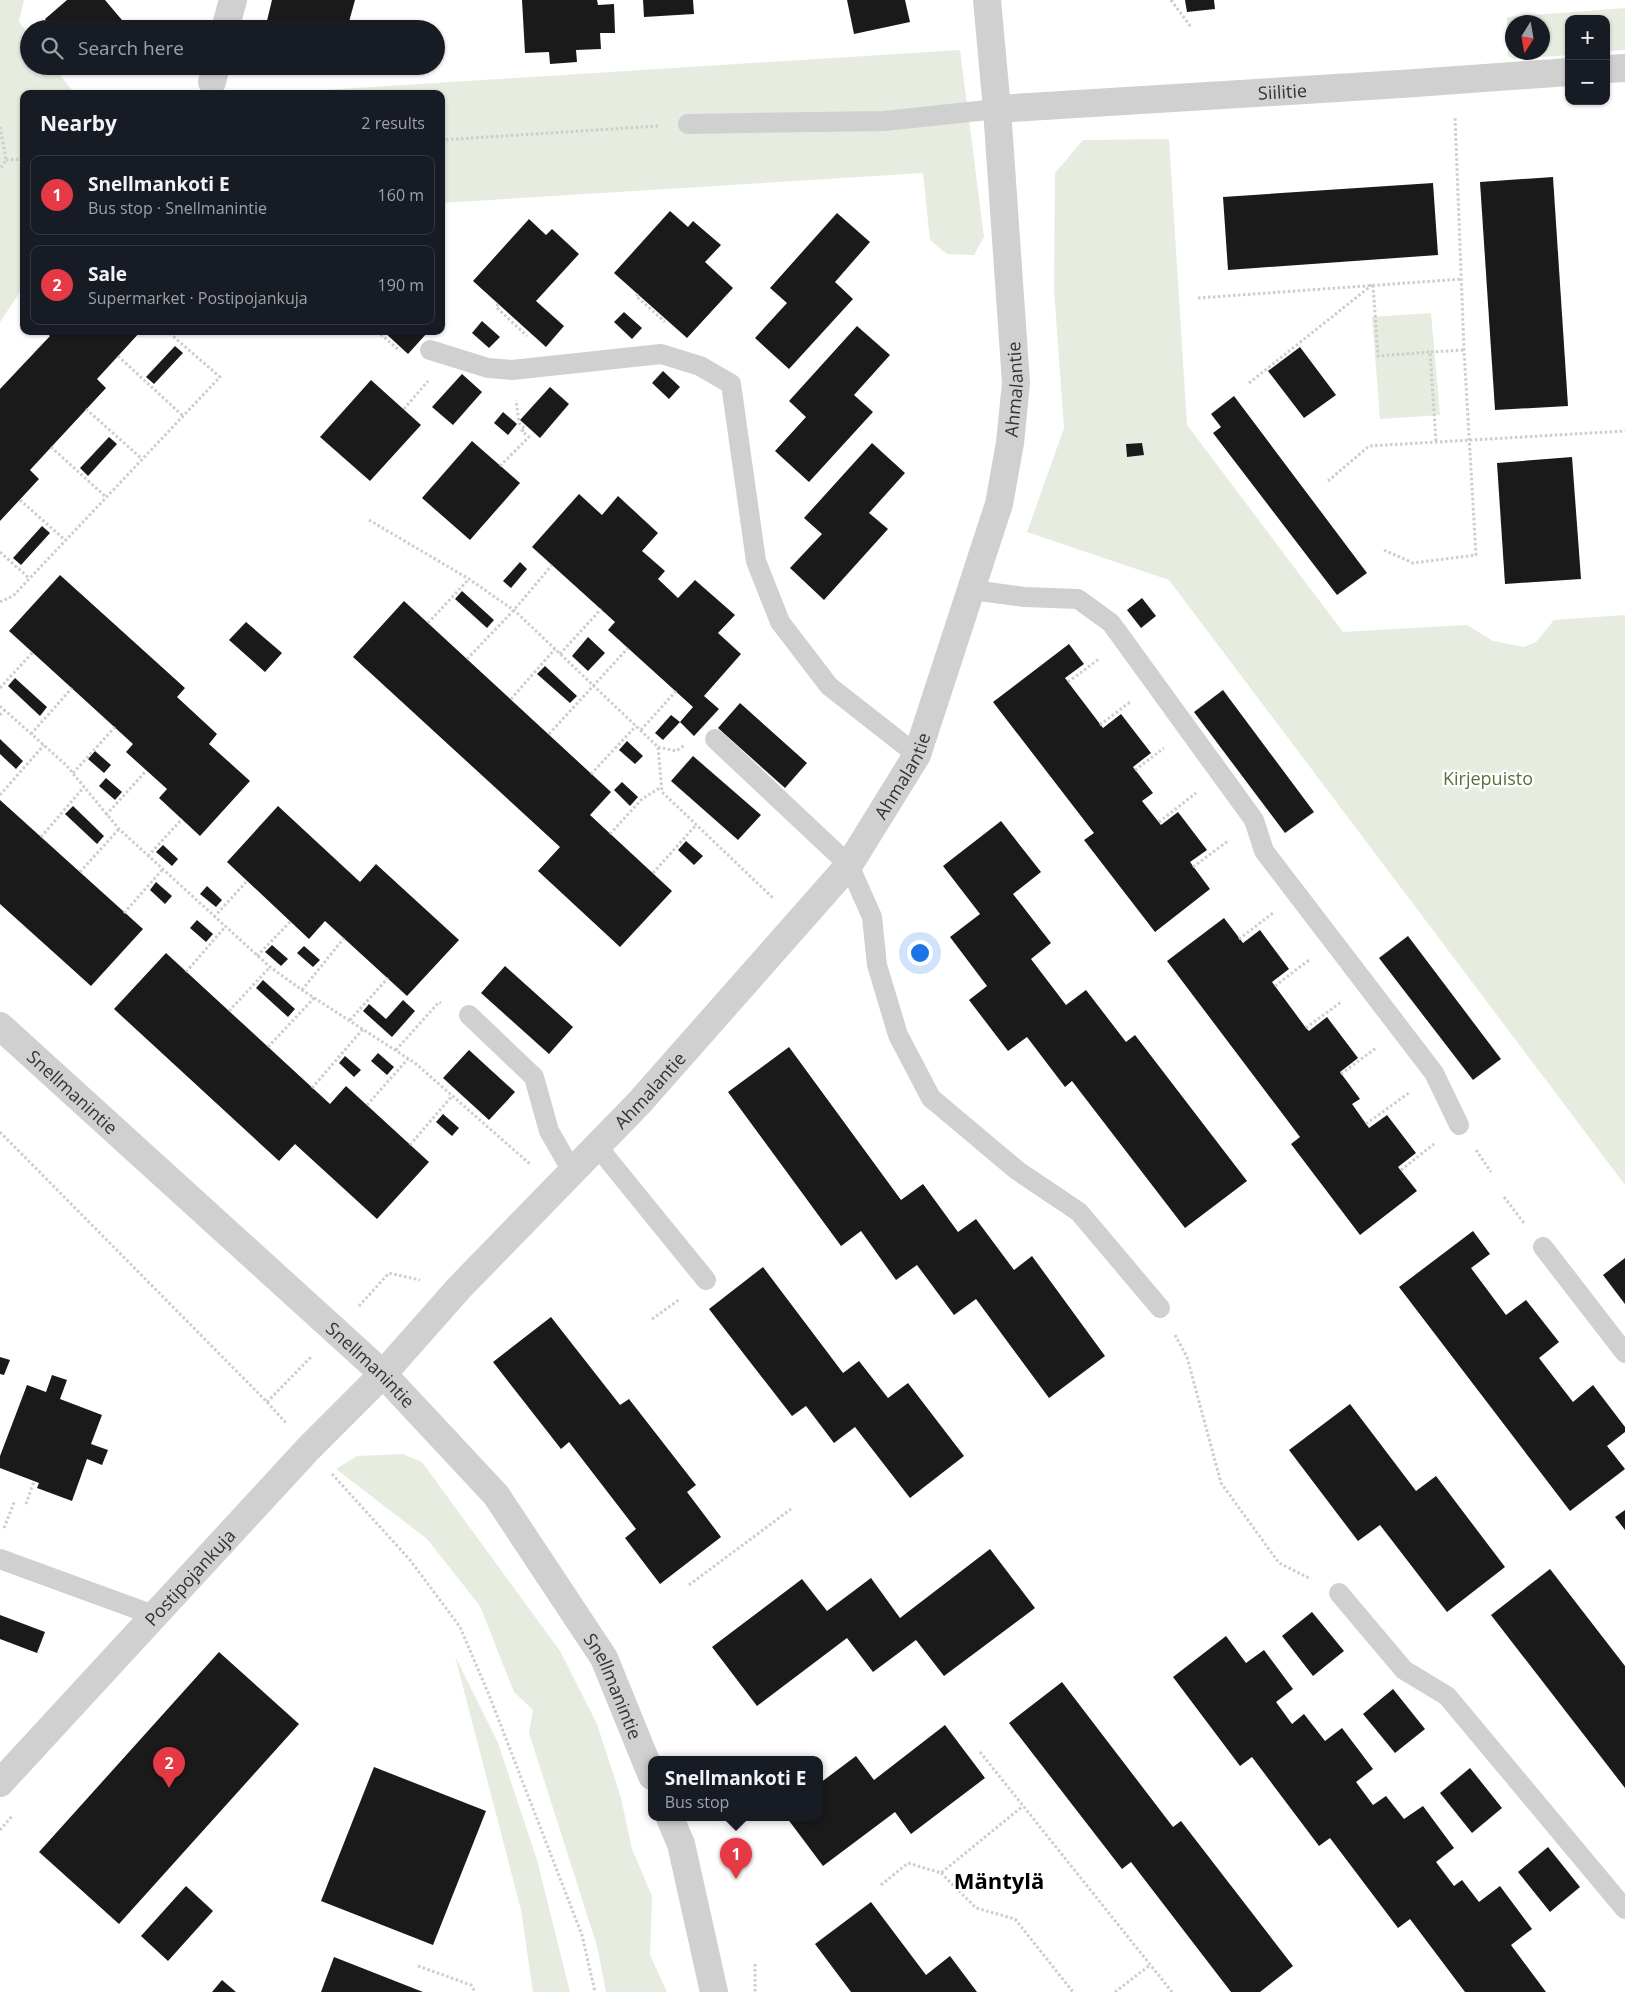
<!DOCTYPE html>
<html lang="en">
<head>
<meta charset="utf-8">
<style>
  :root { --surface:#171b24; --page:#242831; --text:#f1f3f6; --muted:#9ea1a6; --line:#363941; --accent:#e63946 }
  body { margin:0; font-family:"Open Sans",sans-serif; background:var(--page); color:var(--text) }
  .controls { position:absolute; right:15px; top:15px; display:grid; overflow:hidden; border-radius:10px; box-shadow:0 1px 4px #0004 }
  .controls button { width:45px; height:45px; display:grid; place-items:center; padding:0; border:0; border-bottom:1px solid var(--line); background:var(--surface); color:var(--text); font:25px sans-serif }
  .compass { position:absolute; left:1505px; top:15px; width:45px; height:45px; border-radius:50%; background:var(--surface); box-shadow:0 1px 4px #0004; rotate:191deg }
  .you { position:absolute; left:919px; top:952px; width:18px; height:18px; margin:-12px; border:4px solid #fff; border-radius:50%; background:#1a73e8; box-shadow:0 0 0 8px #1a73e833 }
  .badge { display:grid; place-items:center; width:32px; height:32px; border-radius:50%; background:var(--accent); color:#fff; font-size:16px; font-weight:700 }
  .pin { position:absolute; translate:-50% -41px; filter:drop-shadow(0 1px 2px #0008) }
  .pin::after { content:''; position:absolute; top:26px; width:18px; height:15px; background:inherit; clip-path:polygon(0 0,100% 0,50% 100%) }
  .popup { position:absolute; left:648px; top:1756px; width:175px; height:65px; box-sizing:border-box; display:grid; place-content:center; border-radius:10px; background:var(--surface); filter:drop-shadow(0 1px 4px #0005); font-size:16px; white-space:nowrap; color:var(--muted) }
  .popup b { font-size:19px; color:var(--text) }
  .popup::after { content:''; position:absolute; left:50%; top:100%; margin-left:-10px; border:10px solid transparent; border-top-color:var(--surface) }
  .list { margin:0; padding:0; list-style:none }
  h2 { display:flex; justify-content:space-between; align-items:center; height:65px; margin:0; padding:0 20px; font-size:21px }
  h2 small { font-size:16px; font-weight:400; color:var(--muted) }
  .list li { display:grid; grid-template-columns:32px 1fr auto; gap:15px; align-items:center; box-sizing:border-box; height:80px; margin:0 10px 10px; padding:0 10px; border:1px solid var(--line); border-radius:10px }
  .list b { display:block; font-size:19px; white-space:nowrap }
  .list p { margin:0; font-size:16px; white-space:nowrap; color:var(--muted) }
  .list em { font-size:16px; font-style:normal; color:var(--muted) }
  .icon { flex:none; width:28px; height:28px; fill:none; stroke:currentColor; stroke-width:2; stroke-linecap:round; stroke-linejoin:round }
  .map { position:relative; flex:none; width:1625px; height:1992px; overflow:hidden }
  .search { position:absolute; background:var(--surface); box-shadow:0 1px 4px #0004; left:20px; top:20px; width:425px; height:55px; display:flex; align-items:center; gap:12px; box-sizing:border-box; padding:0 18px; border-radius:28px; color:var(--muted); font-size:19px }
  .panel { position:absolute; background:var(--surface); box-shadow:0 1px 4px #0004; left:20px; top:90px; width:425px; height:245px; border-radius:10px }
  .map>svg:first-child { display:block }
  .green { fill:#e6ecdf; fill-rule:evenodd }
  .building { fill:#1a1a1a }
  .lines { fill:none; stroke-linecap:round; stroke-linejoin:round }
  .path { stroke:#cdcdcd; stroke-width:3; stroke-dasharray:2.5 2.5; stroke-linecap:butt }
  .service { stroke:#d0d0d0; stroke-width:20 }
  .minor { stroke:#d0d0d0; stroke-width:28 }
  .tertiary { stroke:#d0d0d0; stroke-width:28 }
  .labels { text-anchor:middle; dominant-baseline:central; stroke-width:5; stroke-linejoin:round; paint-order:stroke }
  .street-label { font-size:18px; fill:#333; stroke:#fff }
  .park-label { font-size:18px; fill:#56703f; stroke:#fff }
  .district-label { font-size:22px; font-weight:bold; fill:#000; stroke:#fff }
</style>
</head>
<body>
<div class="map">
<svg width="1625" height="1992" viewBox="0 0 1625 1992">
  <rect width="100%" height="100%" fill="#fff"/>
  <g class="green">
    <polygon points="0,0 24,0 19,22 29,35 29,66 53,66 75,94 24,94 24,286 0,322"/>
    <path d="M1625 8V50L1606 51V19H1569V55L1514 59 1508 56 1507 17ZM1542 22V52H1512V22Z"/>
    <polygon points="960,50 984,237 974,255 947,254 930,240 923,173 441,203 441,94 262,94"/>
    <polygon points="1169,139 1187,425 1343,632 1467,625 1493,641 1524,647 1536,642 1554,620 1625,615 1625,1185 1169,580 1027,532 1064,428 1054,290 1055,173 1083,140"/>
    <polygon points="1431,313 1440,415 1380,419 1372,317"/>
    <polygon points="403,1454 422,1462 560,1651 597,1724 621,1798 632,1849 652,1896 650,1955 667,1992 606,1992 597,1946 529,1733 533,1710 514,1692 480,1606 427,1539 336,1469 357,1456"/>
    <polygon points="455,1656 498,1743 537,1860 570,1992 533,1992 521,1910"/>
  </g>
  <g class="building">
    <polygon points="67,0 105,0 127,26 162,22 162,29 53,29 45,19"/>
    <polygon points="272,0 355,0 347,29 265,29"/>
    <polygon points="522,0 597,0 598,5 614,4 615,33 600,33 601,49 576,50 577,62 550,64 549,52 525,53"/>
    <polygon points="643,0 693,0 694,14 644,17"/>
    <polygon points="847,0 905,0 910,22 854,34"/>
    <polygon points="1185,0 1214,0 1215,9 1187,12"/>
    <polygon points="103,66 131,66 131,68 104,70"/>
    <polygon points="1553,177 1568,406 1495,410 1480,182"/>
    <polygon points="1433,183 1438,255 1228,270 1223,197"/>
    <polygon points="670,211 688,227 693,221 721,245 705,262 733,288 687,338 614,273"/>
    <polygon points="837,213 870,242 835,282 853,299 789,369 755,338 787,303 770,288"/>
    <polygon points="529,219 546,235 552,229 579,254 536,301 564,326 546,347 473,281"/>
    <polygon points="624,312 642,328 632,339 614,322"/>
    <polygon points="482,321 500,337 489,348 472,333"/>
    <polygon points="857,326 890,355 854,395 873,412 809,482 775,451 806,417 789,401"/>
    <polygon points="45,331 141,331 97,379 106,388 30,470 39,479 0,521 0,389 50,336"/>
    <polygon points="383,331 424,331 427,333 408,354"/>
    <polygon points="175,346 183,353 154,384 146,377"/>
    <polygon points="1300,347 1336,395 1304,418 1268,371"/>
    <polygon points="663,371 680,387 669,399 652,383"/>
    <polygon points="462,374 482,392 453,425 432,407"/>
    <polygon points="371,380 421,425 370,481 320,437"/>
    <polygon points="550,387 569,404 540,438 520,420"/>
    <polygon points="1234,396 1367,573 1337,595 1213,433 1221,427 1211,414"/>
    <polygon points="503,412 517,424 508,435 494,423"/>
    <polygon points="109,437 117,444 88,476 80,468"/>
    <polygon points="472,441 520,483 470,540 422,498"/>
    <polygon points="872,443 905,473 869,513 888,529 824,600 790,568 822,534 804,518"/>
    <polygon points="1142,443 1144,455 1127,457 1126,444"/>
    <polygon points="1572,457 1581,579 1505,584 1497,463"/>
    <polygon points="579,494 602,515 618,496 658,533 642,551 665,571 658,579 678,598 695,580 735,615 718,633 741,654 704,696 719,709 694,736 680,722 663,740 655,733 671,715 680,722 693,707 608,630 615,622 532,547"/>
    <polygon points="42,526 50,533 21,565 13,558"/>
    <polygon points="520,562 527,569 511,588 503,581"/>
    <polygon points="60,575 185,688 177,697 217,734 209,744 250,781 200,836 159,798 167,789 126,752 133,744 9,631"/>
    <polygon points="462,591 494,620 487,628 455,599"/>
    <polygon points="1142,598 1156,616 1141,628 1127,610"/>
    <polygon points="404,601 611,792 590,815 672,891 620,947 538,871 560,847 353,657"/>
    <polygon points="246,622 282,653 265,672 229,640"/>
    <polygon points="588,637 605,653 588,671 572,656"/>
    <polygon points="1069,644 1084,664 1065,678 1068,682 1103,728 1121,714 1151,753 1133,767 1153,793 1142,801 1161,825 1178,812 1207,850 1190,862 1210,889 1155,932 1084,840 1094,833 993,702"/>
    <polygon points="545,666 577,696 570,703 537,674"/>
    <polygon points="15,678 47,707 40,716 8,686"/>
    <polygon points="1223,690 1314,812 1285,833 1194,712"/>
    <polygon points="740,703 807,763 785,788 718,728"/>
    <polygon points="0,739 23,761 16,769 0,754"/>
    <polygon points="627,741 643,756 635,764 619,750"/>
    <polygon points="95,751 111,765 104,773 88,759"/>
    <polygon points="693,756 761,815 738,840 671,781"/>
    <polygon points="106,778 122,792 115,800 99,786"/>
    <polygon points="622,782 638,797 630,806 614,790"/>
    <polygon points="0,800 143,929 91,986 0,904"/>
    <polygon points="73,806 104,836 97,844 65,814"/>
    <polygon points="278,806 360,882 376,864 459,940 407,996 325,921 309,939 227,862"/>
    <polygon points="1001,821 1041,872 1013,894 1051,943 1031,959 1066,1005 1086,990 1126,1042 1135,1035 1247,1181 1185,1228 1072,1081 1065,1087 1027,1037 1008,1051 969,1000 987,986 950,937 980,914 943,866"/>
    <polygon points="686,841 703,856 694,865 678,850"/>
    <polygon points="163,845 178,859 172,866 156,852"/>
    <polygon points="156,882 172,896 165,904 150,890"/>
    <polygon points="207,886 222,900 216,907 200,894"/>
    <polygon points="1224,918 1243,943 1260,930 1289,969 1272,982 1306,1028 1309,1031 1327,1017 1358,1058 1340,1072 1360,1099 1352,1104 1369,1128 1387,1115 1416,1153 1398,1167 1417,1191 1360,1235 1291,1144 1300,1137 1167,961"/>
    <polygon points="197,920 213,934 206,942 190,928"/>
    <polygon points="1408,936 1501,1059 1473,1080 1379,958"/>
    <polygon points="272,945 288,959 281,966 265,952"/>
    <polygon points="304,946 320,960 313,967 297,953"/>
    <polygon points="166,953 330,1104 346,1086 429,1162 377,1219 295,1144 279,1161 114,1009"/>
    <polygon points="505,966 573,1027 549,1054 481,993"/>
    <polygon points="263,980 295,1009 288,1017 256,988"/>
    <polygon points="403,1000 415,1011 392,1037 363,1011 369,1004 386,1019"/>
    <polygon points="789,1047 901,1200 923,1184 958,1232 976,1219 1014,1270 1032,1256 1105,1356 1049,1398 976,1299 954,1315 917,1265 896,1280 861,1231 841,1246 728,1092"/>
    <polygon points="469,1050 515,1092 489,1120 443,1078"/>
    <polygon points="378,1053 394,1067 387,1075 371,1061"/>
    <polygon points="345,1056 361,1070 354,1077 339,1063"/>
    <polygon points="443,1114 459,1128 452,1136 436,1122"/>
    <polygon points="1473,1231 1490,1254 1471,1268 1506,1315 1526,1300 1559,1342 1539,1358 1573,1402 1593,1385 1625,1427 1625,1432 1607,1446 1625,1469 1570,1511 1399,1287"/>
    <polygon points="1625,1258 1625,1304 1603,1275"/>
    <polygon points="763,1267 843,1373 859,1361 888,1398 908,1383 964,1456 910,1498 855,1427 834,1443 806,1406 792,1416 709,1309"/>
    <polygon points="551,1317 620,1405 629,1399 696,1485 687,1492 721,1537 660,1584 625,1538 636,1529 569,1442 561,1449 493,1362"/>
    <polygon points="0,1357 10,1360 4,1375 0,1374"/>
    <polygon points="52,1375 67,1380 60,1399 102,1415 91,1444 108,1450 102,1465 87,1459 72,1501 37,1488 39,1483 0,1468 0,1456 27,1385 46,1392"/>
    <polygon points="1350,1404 1416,1491 1436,1476 1505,1567 1447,1612 1380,1525 1358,1541 1289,1450"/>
    <polygon points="1625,1510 1625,1530 1615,1517"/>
    <polygon points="990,1549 1035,1608 944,1676 916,1640 873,1672 847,1638 757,1706 712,1647 802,1579 827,1611 871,1578 900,1618"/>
    <polygon points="1550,1569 1625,1666 1625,1788 1491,1615"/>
    <polygon points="1312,1612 1344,1651 1313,1676 1282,1636"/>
    <polygon points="0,1615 45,1632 37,1653 0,1639"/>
    <polygon points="1226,1636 1246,1663 1264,1650 1293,1689 1276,1702 1292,1724 1304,1714 1325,1741 1342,1728 1373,1769 1356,1782 1373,1805 1386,1796 1404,1819 1423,1806 1454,1848 1436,1862 1454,1886 1462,1880 1479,1902 1500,1886 1532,1929 1511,1945 1546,1992 1465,1992 1410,1919 1398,1928 1330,1838 1319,1846 1252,1757 1240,1766 1173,1677"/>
    <polygon points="219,1652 299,1724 119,1924 39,1852"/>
    <polygon points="1062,1682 1173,1827 1181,1821 1293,1966 1260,1992 1231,1992 1131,1862 1122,1869 1009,1723"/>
    <polygon points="1393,1689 1425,1729 1395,1753 1363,1714"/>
    <polygon points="945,1725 985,1778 911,1834 895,1812 823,1866 787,1818 820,1818 820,1783 856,1756 874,1780"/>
    <polygon points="374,1767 486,1811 433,1945 321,1901"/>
    <polygon points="1470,1768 1502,1808 1472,1833 1440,1793"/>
    <polygon points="1548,1847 1580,1887 1550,1912 1518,1872"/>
    <polygon points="186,1886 213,1911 168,1961 141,1936"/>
    <polygon points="871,1902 926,1975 950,1956 977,1992 851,1992 815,1944"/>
    <polygon points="334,1957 423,1992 321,1992"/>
    <polygon points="222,1980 236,1992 212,1992"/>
  </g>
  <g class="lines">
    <g class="path">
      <polyline points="1171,0 1191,27"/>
      <polyline points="0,127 6,160 0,169"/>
      <polyline points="441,140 658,126"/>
      <polyline points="6,160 24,159"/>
      <polyline points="1373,285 1378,356 1430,352"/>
      <polyline points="638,294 636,296 665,322"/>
      <polyline points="1198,298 1462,279"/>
      <polyline points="498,304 496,307 527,336"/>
      <polyline points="377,331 400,351"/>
      <polyline points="118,356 183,416"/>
      <polyline points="1249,383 1372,285"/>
      <polyline points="86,409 142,459"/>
      <polyline points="404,409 428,381"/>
      <polyline points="1436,441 1430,352 1464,350"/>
      <polyline points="51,447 106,497"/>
      <polyline points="500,466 529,437 522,431 525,429 519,423 516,400"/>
      <polyline points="1328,481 1369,446 1625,431"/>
      <polyline points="20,500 65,540"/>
      <polyline points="369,520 469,579 515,611 658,747 662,792 774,899"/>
      <polyline points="1384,550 1413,563 1476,555 1464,350 1455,116"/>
      <polyline points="0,552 29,578"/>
      <polyline points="0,602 13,596 220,377 167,331"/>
      <polyline points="428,623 469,579"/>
      <polyline points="560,654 601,609"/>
      <polyline points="467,659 514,610 552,565"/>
      <polyline points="1068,682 1099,659"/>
      <polyline points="0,688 33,652"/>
      <polyline points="511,699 555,649"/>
      <polyline points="0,706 66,765 119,829 270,967 302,990 415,1063 530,1164"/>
      <polyline points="0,715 5,710"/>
      <polyline points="1100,725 1130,702"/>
      <polyline points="641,730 676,691"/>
      <polyline points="31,734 72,688"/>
      <polyline points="549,734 628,648"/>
      <polyline points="658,747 676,751 685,745"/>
      <polyline points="1135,770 1164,748"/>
      <polyline points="73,773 115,727"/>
      <polyline points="591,774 636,726"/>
      <polyline points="0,795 44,745"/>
      <polyline points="106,815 146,771"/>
      <polyline points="1159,822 1196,793"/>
      <polyline points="610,834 642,799 661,787"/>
      <polyline points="41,837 84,787"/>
      <polyline points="148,856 182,819"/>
      <polyline points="1193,867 1228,841"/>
      <polyline points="80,872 119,829"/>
      <polyline points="653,873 696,825"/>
      <polyline points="124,913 162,870"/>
      <polyline points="214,917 247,881"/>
      <polyline points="1239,939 1273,913"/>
      <polyline points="257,956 291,921"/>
      <polyline points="186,972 225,927"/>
      <polyline points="1275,986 1309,960"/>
      <polyline points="302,990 344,938"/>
      <polyline points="229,1011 270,967"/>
      <polyline points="350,1020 388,978"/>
      <polyline points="1306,1028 1341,1002"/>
      <polyline points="268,1047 315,997"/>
      <polyline points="396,1050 439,1002 441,1003"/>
      <polyline points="1341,1074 1376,1048"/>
      <polyline points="312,1088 363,1029"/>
      <polyline points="367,1105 408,1059"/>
      <polyline points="1366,1124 1410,1092"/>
      <polyline points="0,1132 267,1402 286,1423"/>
      <polyline points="410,1145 452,1096"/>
      <polyline points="1476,1150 1491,1172"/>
      <polyline points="1401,1170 1434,1144"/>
      <polyline points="1504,1197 1524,1223"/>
      <polyline points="359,1306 389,1273 420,1280"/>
      <polyline points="652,1319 680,1299"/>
      <polyline points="1175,1335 1187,1357 1221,1483 1279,1563 1311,1579"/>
      <polyline points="267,1402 312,1356"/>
      <polyline points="332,1474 410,1560 460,1627 489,1695 582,1935 595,1992"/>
      <polyline points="26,1504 34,1481"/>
      <polyline points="4,1528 15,1500"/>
      <polyline points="689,1585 791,1509"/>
      <polyline points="980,1752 1172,1992"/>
      <polyline points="0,1830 13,1815"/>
      <polyline points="941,1873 976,1908 1015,1919 1073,1992"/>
      <polyline points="881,1885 908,1863 941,1873 1023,1806"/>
      <polyline points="755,1964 755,1992"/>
      <polyline points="418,1966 471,1985 475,1992"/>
      <polyline points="1115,1992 1150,1965"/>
    </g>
    <g class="service">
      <polyline points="688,124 884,121 997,109"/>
      <polyline points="430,350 488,368 512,370 661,354 700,366 731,384 756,561 780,622 829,686 917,755"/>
      <polyline points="972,590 1024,597 1078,599 1111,623 1254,820 1264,851 1434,1073 1459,1125"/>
      <polyline points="715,739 849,865 872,917 877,965 898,1035 931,1098 1018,1171 1079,1212 1160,1308"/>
      <polyline points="469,1015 534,1077 549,1131 572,1171"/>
      <polyline points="597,1146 706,1280"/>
      <polyline points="1543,1247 1625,1353"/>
      <polyline points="0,1559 156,1616"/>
      <polyline points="1339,1593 1404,1670 1447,1696 1625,1909"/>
    </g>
    <g class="minor">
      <polyline points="225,29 233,0"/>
      <polyline points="1606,69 1625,68"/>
      <polyline points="212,82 216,66"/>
      <path id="s1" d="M997 109 1401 84 1569 72"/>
      <path id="s2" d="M0 1783 308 1449 383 1374 459 1288 639 1103 849 865 917 755 999 504 1010 443 1016 383 997 109 987 0"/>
    </g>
    <g class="tertiary">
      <path id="s3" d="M0 1026 383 1374 496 1495 604 1658 652 1776"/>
      <polyline points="670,1818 681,1844 714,1992"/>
    </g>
  </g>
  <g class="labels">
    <g class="street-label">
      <text stroke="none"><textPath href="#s1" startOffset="286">Siilitie</textPath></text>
      <text stroke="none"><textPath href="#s2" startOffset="1760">Ahmalantie</textPath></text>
      <text stroke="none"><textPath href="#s2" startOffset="1355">Ahmalantie</textPath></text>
      <text stroke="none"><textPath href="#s2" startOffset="950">Ahmalantie</textPath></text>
      <text stroke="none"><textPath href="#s3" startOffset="98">Snellmanintie</textPath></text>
      <text stroke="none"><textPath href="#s3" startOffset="502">Snellmanintie</textPath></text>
      <text stroke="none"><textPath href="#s2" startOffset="280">Postipojankuja</textPath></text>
      <text stroke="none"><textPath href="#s3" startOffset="908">Snellmanintie</textPath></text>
    </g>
    <g class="park-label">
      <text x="1488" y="778">Kirjepuisto</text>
    </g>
    <g class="district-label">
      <text x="999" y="1880">Mäntylä</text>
    </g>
  </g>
</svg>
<div class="controls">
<button>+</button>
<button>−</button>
</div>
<svg class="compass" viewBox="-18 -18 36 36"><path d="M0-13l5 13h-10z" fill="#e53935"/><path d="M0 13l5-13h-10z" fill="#9ea1a6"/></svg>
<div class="you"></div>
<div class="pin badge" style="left:736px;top:1879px">1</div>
<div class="popup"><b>Snellmankoti E</b>Bus stop</div>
<div class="pin badge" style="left:169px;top:1788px">2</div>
<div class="search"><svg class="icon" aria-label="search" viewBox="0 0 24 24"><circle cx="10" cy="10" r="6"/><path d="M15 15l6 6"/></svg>Search here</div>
<section class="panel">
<h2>Nearby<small>2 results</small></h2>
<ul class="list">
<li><span class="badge">1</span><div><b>Snellmankoti E</b><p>Bus stop · Snellmanintie</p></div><em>160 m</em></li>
<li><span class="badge">2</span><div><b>Sale</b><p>Supermarket · Postipojankuja</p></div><em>190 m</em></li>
</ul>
</section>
</div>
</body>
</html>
